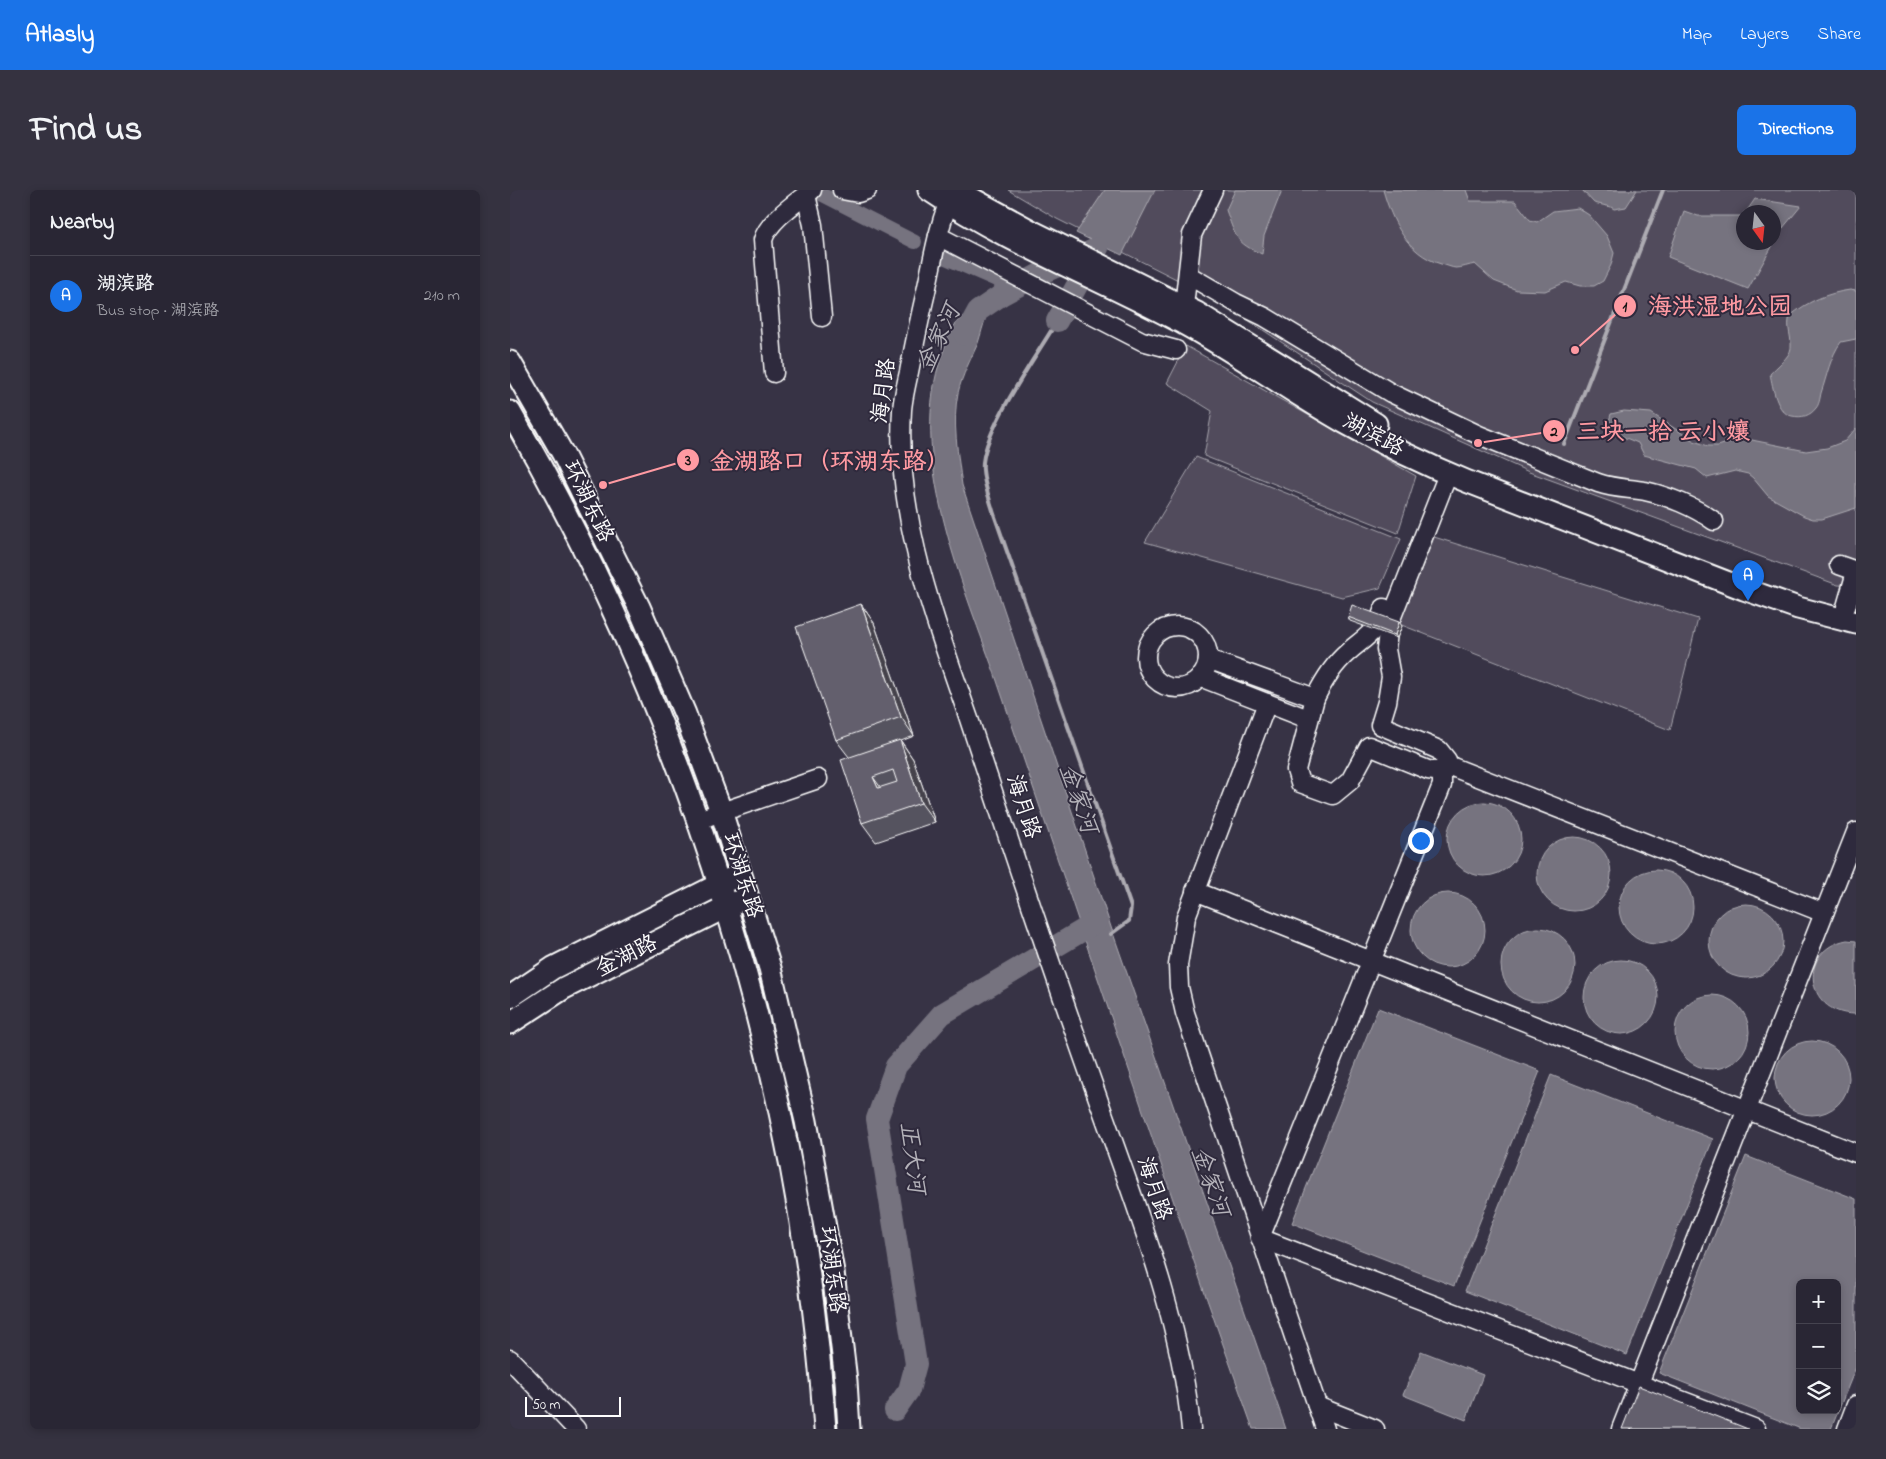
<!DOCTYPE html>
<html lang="en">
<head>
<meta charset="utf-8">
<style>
  :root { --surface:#292634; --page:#353240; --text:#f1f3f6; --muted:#a5a5ac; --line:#45434f; --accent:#1a73e8 }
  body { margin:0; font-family:"Indie Flower","LXGW WenKai TC",sans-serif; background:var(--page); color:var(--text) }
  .controls { position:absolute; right:15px; bottom:15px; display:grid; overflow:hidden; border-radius:8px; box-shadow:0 2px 8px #0003 }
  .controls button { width:45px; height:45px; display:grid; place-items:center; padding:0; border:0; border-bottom:1px solid var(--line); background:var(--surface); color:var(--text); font:25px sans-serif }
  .compass { position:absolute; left:1226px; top:15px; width:45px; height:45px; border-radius:50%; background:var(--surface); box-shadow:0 2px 8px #0003; rotate:165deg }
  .scale { position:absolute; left:15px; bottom:12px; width:96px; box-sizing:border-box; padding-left:5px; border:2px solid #fff; border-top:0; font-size:14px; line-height:18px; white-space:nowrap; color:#fff; -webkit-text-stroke:4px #2f2a3d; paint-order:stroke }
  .you { position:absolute; left:910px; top:650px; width:18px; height:18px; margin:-12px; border:4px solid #fff; border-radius:50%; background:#1a73e8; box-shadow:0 0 0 8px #1a73e833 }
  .badge { display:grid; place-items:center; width:32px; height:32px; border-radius:50%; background:var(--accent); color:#fff; font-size:16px; font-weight:700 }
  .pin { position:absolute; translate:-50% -41px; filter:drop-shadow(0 1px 2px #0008) }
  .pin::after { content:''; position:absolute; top:26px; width:18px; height:15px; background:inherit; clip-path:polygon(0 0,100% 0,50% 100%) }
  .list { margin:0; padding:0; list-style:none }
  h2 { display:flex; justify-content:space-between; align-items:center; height:65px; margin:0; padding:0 20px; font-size:21px }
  h2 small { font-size:16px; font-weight:400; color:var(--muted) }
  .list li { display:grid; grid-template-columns:32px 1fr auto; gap:15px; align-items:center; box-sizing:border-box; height:80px; padding:0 20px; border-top:1px solid var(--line) }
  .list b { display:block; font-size:19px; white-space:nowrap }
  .list p { margin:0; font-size:16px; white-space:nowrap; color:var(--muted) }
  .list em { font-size:16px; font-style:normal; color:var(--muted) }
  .icon { flex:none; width:28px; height:28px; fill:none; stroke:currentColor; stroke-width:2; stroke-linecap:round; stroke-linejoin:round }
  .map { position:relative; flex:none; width:1346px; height:1239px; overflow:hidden; border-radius:8px }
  header { display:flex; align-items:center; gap:30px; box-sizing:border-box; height:70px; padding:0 25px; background:var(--accent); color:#fff }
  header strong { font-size:24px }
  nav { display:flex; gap:28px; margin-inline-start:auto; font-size:18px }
  .intro { display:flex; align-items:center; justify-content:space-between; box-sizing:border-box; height:120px; padding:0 30px }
  h1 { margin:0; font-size:35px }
  .button { padding:12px 22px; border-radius:8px; background:var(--accent); color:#fff; font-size:18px; font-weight:700 }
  main { display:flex; gap:30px; padding:0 30px }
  aside { flex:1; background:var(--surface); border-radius:8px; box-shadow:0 2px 8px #0003 }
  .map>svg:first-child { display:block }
  .green { fill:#514c5c; stroke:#a8a6ae; fill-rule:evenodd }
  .water { fill:#76737f; stroke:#adabb2; fill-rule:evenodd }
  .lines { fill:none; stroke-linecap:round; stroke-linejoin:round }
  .stream { stroke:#adabb2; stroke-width:4 }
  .canal { stroke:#76737f; stroke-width:14 }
  .river { stroke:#76737f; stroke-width:22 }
  .minor-casing { stroke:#fff; stroke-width:21 }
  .major-casing { stroke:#fff; stroke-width:25 }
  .minor { stroke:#2f2a3d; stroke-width:18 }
  .major { stroke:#2f2a3d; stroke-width:21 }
  .wall { fill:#55525e; stroke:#fff }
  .shaded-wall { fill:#45424c; stroke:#fff }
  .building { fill:#635f6d; stroke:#fff; fill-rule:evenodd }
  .labels { text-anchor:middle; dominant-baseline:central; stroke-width:4; stroke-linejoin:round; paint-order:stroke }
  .street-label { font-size:22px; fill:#fff; stroke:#2f2a3d }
  .water-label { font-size:24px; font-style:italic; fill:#b4b2b9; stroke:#2f2a3d }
  .leader { fill:none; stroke:#ff9aa2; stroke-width:2 }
  .callout-dot { fill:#ff9aa2; stroke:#2f2a3d; stroke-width:2 }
  .mark-label { font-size:15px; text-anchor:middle; font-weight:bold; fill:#111 }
  .callout-label { font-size:24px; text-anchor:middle; font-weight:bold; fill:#ff9aa2; stroke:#2f2a3d; stroke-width:4; stroke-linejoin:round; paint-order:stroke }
</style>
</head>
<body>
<header>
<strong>Atlasly</strong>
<nav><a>Map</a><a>Layers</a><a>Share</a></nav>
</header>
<div class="intro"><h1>Find us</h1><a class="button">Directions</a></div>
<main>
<aside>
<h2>Nearby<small></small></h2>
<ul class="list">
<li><span class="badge">A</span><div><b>湖滨路</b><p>Bus stop · 湖滨路</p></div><em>210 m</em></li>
</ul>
</aside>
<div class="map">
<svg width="1346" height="1239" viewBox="0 0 1346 1239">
  <rect width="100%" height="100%" fill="#373345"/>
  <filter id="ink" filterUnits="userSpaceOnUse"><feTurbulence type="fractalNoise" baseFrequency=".02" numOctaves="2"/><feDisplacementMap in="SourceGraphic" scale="10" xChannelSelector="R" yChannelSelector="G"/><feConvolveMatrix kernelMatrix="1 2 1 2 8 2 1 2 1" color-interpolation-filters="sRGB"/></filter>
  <g filter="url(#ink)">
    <g class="green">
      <path d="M498 0H1346V396L1328 395 1019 282 862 212 706 109 547 29ZM1234 22H1264V52H1234Z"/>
      <polygon points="676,156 906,286 888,343 694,266 702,221 657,193"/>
      <polygon points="686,267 891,349 870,398 832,407 635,352"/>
      <polygon points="924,347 1188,429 1160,540 889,434"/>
    </g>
    <g class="water">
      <polygon points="595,0 645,0 612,65 566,43"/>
      <path d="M725 0H772L754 46 752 64C725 53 725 45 716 20Z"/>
      <path d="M873 0H956L960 11H1005L1020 30 1027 32 1043 21 1068 18 1079 25 1097 46 1104 63 1101 75 1093 91 1084 96H1070L1056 92 1035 101 1007 100 984 91 965 74C959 75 952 78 946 78 942 78 936 75 931 74 897 64 882 31 873 0Z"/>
      <polygon points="1072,0 1127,0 1116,17 1104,19 1101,17 1084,13"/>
      <polygon points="1245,9 1291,16 1272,39 1238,99 1158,67 1174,21 1188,26 1233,26 1234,52 1264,52 1264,22 1236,22"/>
      <path d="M1340 100 1346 101V149L1331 152C1320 167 1317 186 1311 203 1310 208 1309 215 1306 218 1300 226 1292 228 1282 226 1266 223 1263 197 1260 184 1266 177 1280 167 1281 158 1282 147 1276 137 1280 126 1298 111 1318 103 1340 100Z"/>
      <path d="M468 113 476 127C473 135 471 144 468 153 461 169 452 185 448 203 442 232 448 265 452 295L604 746 776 1239H743L693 1098 484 482C451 390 397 262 432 165 435 157 437 144 443 137 450 128 460 121 468 113Z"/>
      <polygon points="1114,221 1141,223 1184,251 1198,256 1208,256 1232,248 1296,261 1317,258 1335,251 1346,238 1346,318 1312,329 1303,329 1294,326 1258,306 1243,288 1238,284 1225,281 1197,288 1186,279 1134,265 1128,253 1111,246 1099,231 1101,224"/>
      <circle cx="974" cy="649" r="37"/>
      <circle cx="1064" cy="684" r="37"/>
      <circle cx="1146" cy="717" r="37"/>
      <circle cx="938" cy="740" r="37"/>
      <circle cx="1236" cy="751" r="37"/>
      <circle cx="1028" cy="775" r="37"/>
      <path d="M1337 750 1346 751V824H1344C1294 823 1288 759 1337 750Z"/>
      <circle cx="1111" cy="807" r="37"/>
      <circle cx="1202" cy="842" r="37"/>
      <polygon points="868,818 1030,881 944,1096 782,1033"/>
      <circle cx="1302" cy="888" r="37"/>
      <polygon points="1041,885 1203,949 1117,1165 955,1101"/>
      <path d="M1236 966 1346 1009V1177L1321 1239H1291L1149 1183ZM1290 1093H1327V1220H1290Z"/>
      <polygon points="911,1161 973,1185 956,1230 893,1205"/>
    </g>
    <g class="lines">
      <g class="stream">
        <path d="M547 131C528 164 469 245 473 280 474 295 480 310 484 324L621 717 619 731 601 744"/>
        <polyline points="1054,254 1153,0"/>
      </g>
      <g class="canal">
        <polyline points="311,4 405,52"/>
        <polyline points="436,68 505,98"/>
      </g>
      <g class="river">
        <polyline points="547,131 583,67"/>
        <polyline points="455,145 468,121 493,104 530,84 588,58"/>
        <polyline points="385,1220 399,1200 406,1174 367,929 386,876 432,824 585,733"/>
      </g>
      <g class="minor-casing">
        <g id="minor">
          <polyline points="332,0 348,3 357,0"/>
          <path d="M444 0C428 33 423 70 415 106 409 131 404 157 399 182 396 195 393 208 392 220 385 328 425 429 459 529 500 654 542 779 586 903 624 1012 670 1123 681 1239"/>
          <polyline points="296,5 303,35 312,127"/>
          <polyline points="428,46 632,151 666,160"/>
          <path d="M678 85 726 113 755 127 881 203 969 245 1088 293C1106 299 1118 298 1135 301 1158 306 1185 317 1204 331"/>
          <polyline points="674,116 682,45 703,0"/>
          <path d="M264 183 253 50C258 31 287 12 302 0"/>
          <polyline points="1329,375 1346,381"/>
          <polyline points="1336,417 1346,382"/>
          <circle cx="667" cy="467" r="31"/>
          <path d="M698 469 805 508C813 492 823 475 837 463 856 446 865 445 874 418"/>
          <polyline points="690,487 798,529"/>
          <polyline points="805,508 786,580 790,593 823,605 840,591 859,556 918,580 932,582 937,570 929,560 870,535 877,512 881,487 876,459 879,434 938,284"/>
          <polyline points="757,513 676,727 668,775 669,797 675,823 815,1239"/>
          <polyline points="935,574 1314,723"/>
          <polyline points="932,582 932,595 750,1048 1246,1239"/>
          <polyline points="188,630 308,589"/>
          <polyline points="685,701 1346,963"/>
          <polyline points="0,1169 66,1239"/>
          <polyline points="807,1216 865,1239"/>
          <polyline points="1111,1239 1346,642"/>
          <polyline points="1337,1239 1346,1215"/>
        </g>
      </g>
      <g class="major-casing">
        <g id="major">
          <path d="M419 0C500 55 594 90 680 137 732 166 781 202 834 232 873 254 914 274 956 291L1234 399 1288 418 1346 433"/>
          <polyline points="446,0 523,42 687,123 866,234"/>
          <polyline points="0,172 53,264 129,417 175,524 211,621 260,778 296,931 323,1082 336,1191 339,1239"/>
          <path d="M0 222C177 526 291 888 315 1239"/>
          <polyline points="0,807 43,778 220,689"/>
          <polyline points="0,833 54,798 226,712"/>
        </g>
      </g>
      <use href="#minor" class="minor"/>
      <use href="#major" class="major"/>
    </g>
    <g class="wall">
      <polygon points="351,414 364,433 404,546 391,551 403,569 425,632 366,652 352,633 339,567 326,550"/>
      <polygon points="838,427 892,436 887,448 840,431"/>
    </g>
    <g class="shaded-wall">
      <polygon points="351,414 364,433 404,546 391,527"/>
      <polygon points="889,432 892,436 887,448 885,445"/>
      <polygon points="390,550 403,569 425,632 411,613"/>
      <polygon points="363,587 377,606 368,598"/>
    </g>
    <g class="building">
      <polygon points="351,414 391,527 326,550 286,437"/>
      <polygon points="842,415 889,432 885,445 838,427"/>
      <path d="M390 550 411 613 352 633 331 570ZM383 580 387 592 368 598 363 587Z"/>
      <polygon points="1129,1196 1238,1239 1112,1239"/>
    </g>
  </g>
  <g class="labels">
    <g class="street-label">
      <text transform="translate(375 201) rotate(-83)">海月路</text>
      <text transform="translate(863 246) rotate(28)">湖滨路</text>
      <text transform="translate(77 312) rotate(64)">环湖东路</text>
      <text transform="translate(512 617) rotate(72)">海月路</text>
      <text transform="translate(231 686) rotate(72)">环湖东路</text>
      <text transform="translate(117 767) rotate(-27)">金湖路</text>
      <text transform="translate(643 999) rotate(71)">海月路</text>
      <text transform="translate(321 1080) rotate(82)">环湖东路</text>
    </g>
    <g class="water-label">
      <text transform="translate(430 149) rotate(-65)">金家河</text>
      <text transform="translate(567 609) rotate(71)">金家河</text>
      <text transform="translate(401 968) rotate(83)">正大河</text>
      <text transform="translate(699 992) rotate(71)">金家河</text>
    </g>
  </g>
  <path class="leader" d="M1065 160L1115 116M968 253L1044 241M93 295L178 270"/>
  <g class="callout-dot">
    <circle cx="1065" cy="160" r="5"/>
    <circle cx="968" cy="253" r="5"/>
    <circle cx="93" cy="295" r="5"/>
    <circle cx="1115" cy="116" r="12"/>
    <circle cx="1044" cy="241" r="12"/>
    <circle cx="178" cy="270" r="12"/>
  </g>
  <g class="mark-label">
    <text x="1115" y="121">1</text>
    <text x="1044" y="246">2</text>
    <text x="178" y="275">3</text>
  </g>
  <g class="callout-label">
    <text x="1210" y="124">海洪湿地公园</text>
    <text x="1153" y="249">三块一拾 云小孃</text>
    <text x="320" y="279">金湖路口（环湖东路）</text>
  </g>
</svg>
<div class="controls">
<button>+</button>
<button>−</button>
<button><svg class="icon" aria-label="layers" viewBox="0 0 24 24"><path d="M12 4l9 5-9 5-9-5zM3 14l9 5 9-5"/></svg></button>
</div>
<svg class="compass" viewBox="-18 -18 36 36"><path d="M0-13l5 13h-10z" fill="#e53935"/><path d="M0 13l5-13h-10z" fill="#a5a5ac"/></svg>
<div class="scale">50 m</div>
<div class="you"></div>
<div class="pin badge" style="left:1238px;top:411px">A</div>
</div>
</main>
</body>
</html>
